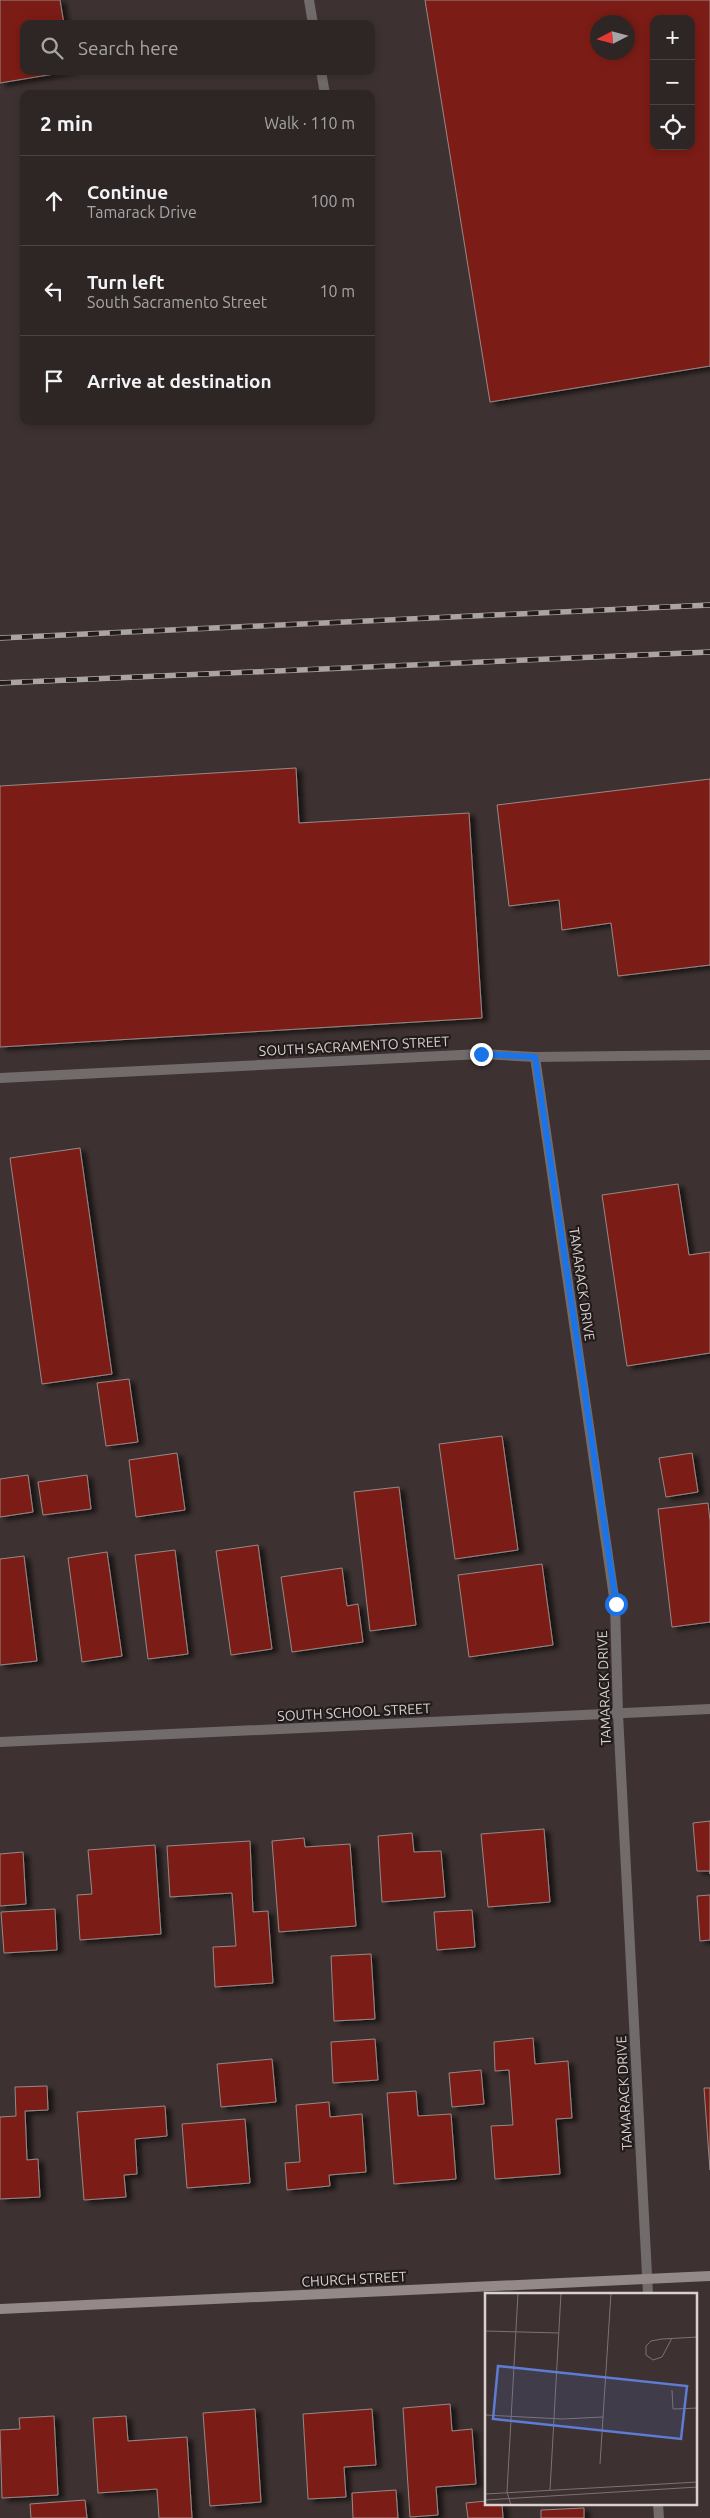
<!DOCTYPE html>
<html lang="en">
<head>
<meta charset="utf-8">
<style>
  :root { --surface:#2e2625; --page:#3a3232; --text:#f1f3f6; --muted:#a7a5a7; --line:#494342 }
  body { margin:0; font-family:Ubuntu,sans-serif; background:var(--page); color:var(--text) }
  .controls { position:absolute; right:15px; top:15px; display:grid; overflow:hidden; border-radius:10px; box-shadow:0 2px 8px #0003 }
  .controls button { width:45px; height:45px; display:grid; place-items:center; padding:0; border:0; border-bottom:1px solid var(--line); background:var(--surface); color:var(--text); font:25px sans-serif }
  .compass { position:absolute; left:590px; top:15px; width:45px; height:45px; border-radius:50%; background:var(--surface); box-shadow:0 2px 8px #0003; rotate:264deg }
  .stop { position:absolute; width:15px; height:15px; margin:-11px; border:4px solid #1a73e8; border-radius:50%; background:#fff }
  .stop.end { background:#1a73e8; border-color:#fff; box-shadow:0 1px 5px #0008 }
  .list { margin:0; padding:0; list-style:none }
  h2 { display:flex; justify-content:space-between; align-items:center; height:65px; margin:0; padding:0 20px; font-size:21px }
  h2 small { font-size:16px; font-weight:400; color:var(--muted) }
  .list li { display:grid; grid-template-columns:32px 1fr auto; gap:15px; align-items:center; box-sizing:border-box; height:90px; padding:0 20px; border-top:1px solid var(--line) }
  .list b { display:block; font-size:19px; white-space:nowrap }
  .list p { margin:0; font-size:16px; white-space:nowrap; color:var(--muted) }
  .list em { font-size:16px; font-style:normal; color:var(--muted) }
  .icon { flex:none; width:28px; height:28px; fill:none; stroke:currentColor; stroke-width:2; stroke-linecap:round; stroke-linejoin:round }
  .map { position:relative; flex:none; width:710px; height:2518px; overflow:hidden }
  .search { position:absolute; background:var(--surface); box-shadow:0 2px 8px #0003; left:20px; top:20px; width:355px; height:55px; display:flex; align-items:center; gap:12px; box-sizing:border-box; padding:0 18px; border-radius:10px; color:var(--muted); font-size:19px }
  .panel { position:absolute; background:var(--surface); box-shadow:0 2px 8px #0003; left:20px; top:90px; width:355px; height:335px; border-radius:10px }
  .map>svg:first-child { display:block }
  .building { fill:#7c1e17; stroke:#958886; fill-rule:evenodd; filter:url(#shadow) }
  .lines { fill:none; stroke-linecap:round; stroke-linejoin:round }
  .lane { stroke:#716b6b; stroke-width:10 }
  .street { stroke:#716b6b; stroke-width:10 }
  .secondary { stroke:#928988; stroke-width:10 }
  .rail-casing { stroke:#aca3a2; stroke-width:5.5 }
  .rail { stroke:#211c1b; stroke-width:4; stroke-dasharray:11; stroke-linecap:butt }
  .route { stroke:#1a73e8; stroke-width:6 }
  .labels { text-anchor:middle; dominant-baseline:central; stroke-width:4.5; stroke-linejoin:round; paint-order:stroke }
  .street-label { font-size:14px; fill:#d9d1d0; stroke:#211c1b }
  .inset-road { fill:none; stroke:#7b7271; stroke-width:1 }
  .view { fill:#5f7cd5; fill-opacity:0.15; stroke:#5f7cd5; stroke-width:2.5 }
  .inset-edge { fill:none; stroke:#d9d1d0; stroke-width:2.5 }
</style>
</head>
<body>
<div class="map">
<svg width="710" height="2518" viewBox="0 0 710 2518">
  <defs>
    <filter id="shadow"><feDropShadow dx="5.5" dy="3" stdDeviation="2.5" flood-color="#0009"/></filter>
  </defs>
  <rect width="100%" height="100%" fill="#3d3231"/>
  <g class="building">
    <polygon points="0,0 60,0 64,24 24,24 24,71 72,71 0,83"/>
    <path d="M425 0H710V366L490 402ZM654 19H691V146H654ZM598 22H628V52H598Z"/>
    <polygon points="296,768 299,823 469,813 482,1018 0,1047 0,786"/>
    <polygon points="710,779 710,965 618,976 611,923 562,930 559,900 509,906 497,805"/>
    <polygon points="80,1148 112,1374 42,1384 10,1158"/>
    <polygon points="678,1184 689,1255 710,1252 710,1353 627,1366 602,1195"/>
    <polygon points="129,1379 138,1442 106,1446 97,1383"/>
    <polygon points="502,1436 518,1550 455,1559 439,1444"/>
    <polygon points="177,1453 185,1510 136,1517 129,1460"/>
    <polygon points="692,1453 698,1492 666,1497 659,1458"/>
    <polygon points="28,1475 33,1512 0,1517 0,1479"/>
    <polygon points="87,1475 91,1509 43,1515 38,1482"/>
    <polygon points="399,1487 416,1625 370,1631 354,1492"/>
    <polygon points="708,1503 710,1521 710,1622 672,1627 658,1509"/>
    <polygon points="258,1545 272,1649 231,1655 216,1551"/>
    <polygon points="175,1550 188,1654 148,1659 135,1555"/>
    <polygon points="107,1552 122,1656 82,1662 68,1558"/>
    <polygon points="24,1556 37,1661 0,1665 0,1559"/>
    <polygon points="542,1564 553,1645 469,1657 458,1575"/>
    <polygon points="342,1568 347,1606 358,1604 363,1642 292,1652 281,1577"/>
    <polygon points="710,1821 710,1874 710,1871 697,1871 693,1823"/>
    <polygon points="544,1829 550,1902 488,1907 481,1834"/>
    <polygon points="412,1833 414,1852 441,1851 445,1897 382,1902 378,1836"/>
    <polygon points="304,1838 305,1847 350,1844 356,1926 279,1932 272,1841"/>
    <polygon points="250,1841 253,1912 268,1911 273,1983 215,1987 213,1947 236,1946 232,1893 170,1897 167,1846"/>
    <polygon points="155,1845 161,1934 80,1940 77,1895 92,1894 88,1850"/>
    <polygon points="23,1852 26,1904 0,1906 0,1854"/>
    <polygon points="710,1895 710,1940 700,1941 697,1896"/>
    <polygon points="55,1909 57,1950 4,1953 1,1912"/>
    <polygon points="472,1910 475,1947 437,1950 434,1912"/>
    <polygon points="371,1954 375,2019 334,2021 331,1956"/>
    <polygon points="533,2038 535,2064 568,2061 572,2118 556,2119 560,2174 495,2179 491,2126 513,2125 509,2070 495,2071 494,2042"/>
    <polygon points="375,2039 378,2080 333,2083 331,2042"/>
    <polygon points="272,2059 276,2102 221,2107 217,2064"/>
    <polygon points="481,2070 484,2104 452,2107 449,2073"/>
    <polygon points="47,2086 48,2110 25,2111 27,2160 38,2159 40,2197 0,2199 0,2117 16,2116 15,2087"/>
    <polygon points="704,2088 710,2088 710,2170"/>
    <polygon points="416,2091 418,2116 451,2114 456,2179 394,2184 387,2093"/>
    <polygon points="329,2102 330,2117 362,2114 366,2172 329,2175 330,2186 287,2190 285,2163 300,2162 296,2105"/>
    <polygon points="165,2106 167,2136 135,2139 137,2174 124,2175 126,2197 84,2200 77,2112"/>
    <polygon points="245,2119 250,2183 187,2188 182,2124"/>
    <polygon points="450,2404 452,2431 472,2429 476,2484 436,2487 438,2515 410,2517 403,2408"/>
    <polygon points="255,2409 261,2502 210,2506 203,2413"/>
    <polygon points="372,2409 376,2465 344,2467 346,2497 308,2499 303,2414"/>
    <polygon points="54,2416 58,2495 2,2498 0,2430 20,2429 19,2418"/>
    <polygon points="126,2416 128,2441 187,2437 192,2518 159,2518 157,2489 98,2493 93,2418"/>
    <polygon points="396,2490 398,2518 353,2518 352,2493"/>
    <polygon points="85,2500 87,2518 31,2518 30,2504"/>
    <polygon points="486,2501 486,2504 502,2504 503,2518 468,2518 466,2503"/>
    <polygon points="584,2508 584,2518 541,2518 541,2510"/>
  </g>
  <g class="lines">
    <g class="lane">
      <polyline points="309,0 313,24"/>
      <polyline points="321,71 325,94"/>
    </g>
    <g class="street">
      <polyline points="535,1057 615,1604 618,1714 648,2294"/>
      <polyline points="0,1078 481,1054 535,1057 710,1055"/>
      <polyline points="0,1742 710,1709"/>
      <polyline points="658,2504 659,2518"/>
    </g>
    <polyline class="secondary" points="0,2309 710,2276"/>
    <g class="rail-casing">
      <g id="rail">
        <polyline points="0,638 710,605"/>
        <polyline points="0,683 710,652"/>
      </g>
    </g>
    <use href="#rail" class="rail"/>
  </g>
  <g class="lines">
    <polyline class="route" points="481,1054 535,1057 616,1604"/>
  </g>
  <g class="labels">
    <g class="street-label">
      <text transform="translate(354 1046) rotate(-3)">SOUTH SACRAMENTO STREET</text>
      <text transform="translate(582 1284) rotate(82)">TAMARACK DRIVE</text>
      <text transform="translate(604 1688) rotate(-92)">TAMARACK DRIVE</text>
      <text transform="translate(354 1712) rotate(-3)">SOUTH SCHOOL STREET</text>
      <text transform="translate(624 2093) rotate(-93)">TAMARACK DRIVE</text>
      <text transform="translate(354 2279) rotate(-3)">CHURCH STREET</text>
    </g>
  </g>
  <g transform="translate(485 2293)">
    <rect width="212" height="212" fill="#3d3231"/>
    <path class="inset-road" d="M0 38 74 40M187 45 177 64 168 67 161 62V53L166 48 177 46 213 44M187 97 188 116 213 115M0 122 77 126 118 124M115 171 126 0M65 197 76 0M0 201 213 189M0 207 213 194M26 212 22 199 33 0"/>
    <path class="view" d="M13 73 202 93 196 146 8 126Z"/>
    <rect width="212" height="212" class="inset-edge"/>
  </g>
</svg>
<div class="controls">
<button>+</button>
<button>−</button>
<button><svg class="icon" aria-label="locate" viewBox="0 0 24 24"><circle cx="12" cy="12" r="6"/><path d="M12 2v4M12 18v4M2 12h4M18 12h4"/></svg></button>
</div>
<svg class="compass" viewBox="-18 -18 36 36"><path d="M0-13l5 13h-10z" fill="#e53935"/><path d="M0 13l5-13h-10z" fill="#a7a5a7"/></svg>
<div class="stop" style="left:616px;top:1604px"></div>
<div class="stop end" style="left:481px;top:1054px"></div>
<div class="search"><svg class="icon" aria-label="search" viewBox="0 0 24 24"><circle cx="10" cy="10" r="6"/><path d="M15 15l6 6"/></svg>Search here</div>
<section class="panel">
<h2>2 min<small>Walk · 110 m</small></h2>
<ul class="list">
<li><svg class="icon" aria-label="ahead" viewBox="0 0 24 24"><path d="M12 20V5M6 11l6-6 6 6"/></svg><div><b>Continue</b><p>Tamarack Drive</p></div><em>100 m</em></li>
<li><svg class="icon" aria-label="left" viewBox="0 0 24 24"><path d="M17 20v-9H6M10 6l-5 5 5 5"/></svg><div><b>Turn left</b><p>South Sacramento Street</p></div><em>10 m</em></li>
<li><svg class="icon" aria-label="arrive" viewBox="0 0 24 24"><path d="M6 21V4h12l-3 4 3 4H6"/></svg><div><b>Arrive at destination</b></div></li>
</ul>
</section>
</div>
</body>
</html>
